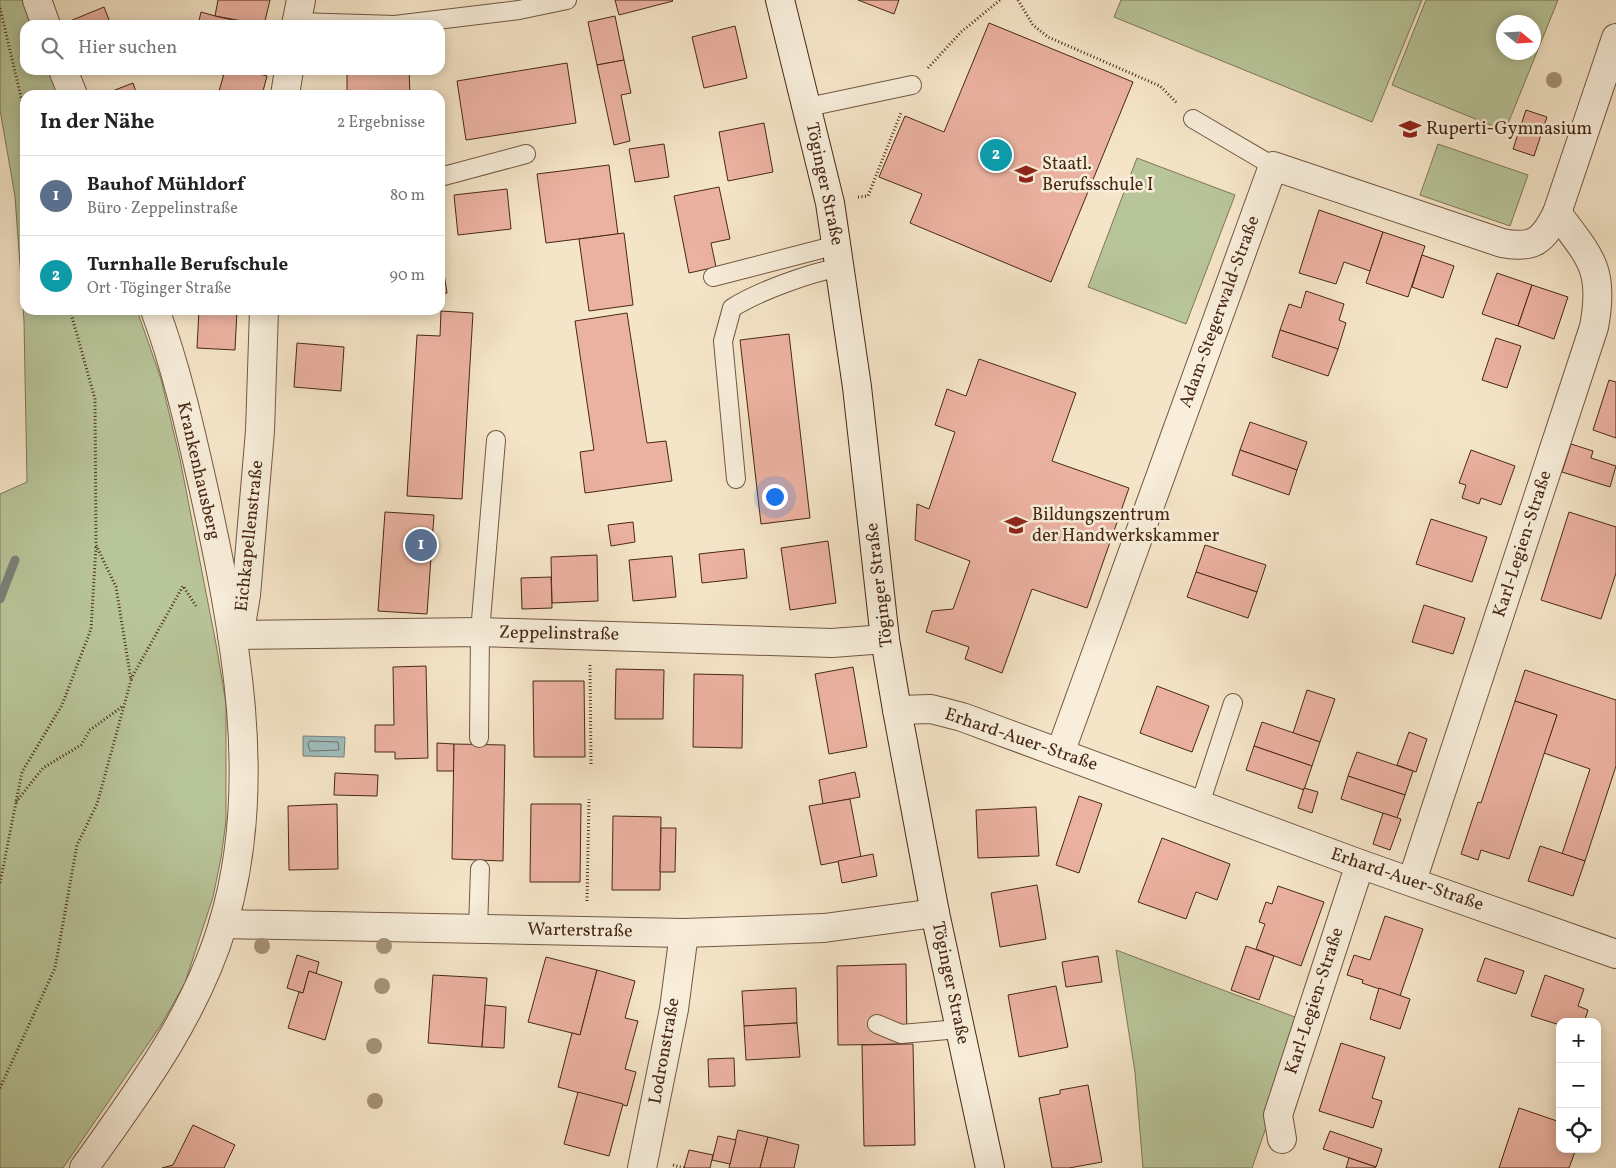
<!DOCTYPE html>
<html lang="de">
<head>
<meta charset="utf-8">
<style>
  :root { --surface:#fff; --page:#f6f6f6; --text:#222; --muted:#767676; --line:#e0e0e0; --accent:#0f766e }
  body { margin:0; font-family:Vollkorn,serif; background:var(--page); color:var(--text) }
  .controls { position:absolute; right:15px; bottom:15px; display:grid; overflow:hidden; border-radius:10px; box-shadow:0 2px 12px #0003 }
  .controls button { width:45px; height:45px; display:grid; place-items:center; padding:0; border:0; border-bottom:1px solid var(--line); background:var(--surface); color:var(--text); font:25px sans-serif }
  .compass { position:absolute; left:1496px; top:15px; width:45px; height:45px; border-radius:50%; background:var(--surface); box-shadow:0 2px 12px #0003; rotate:108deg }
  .you { position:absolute; left:774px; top:496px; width:18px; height:18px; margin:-12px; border:4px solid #fff; border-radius:50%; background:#1a73e8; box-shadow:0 0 0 8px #1a73e833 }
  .badge { display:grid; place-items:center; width:32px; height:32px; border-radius:50%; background:var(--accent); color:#fff; font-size:16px; font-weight:700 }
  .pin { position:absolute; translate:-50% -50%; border:2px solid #fff; box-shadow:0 1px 5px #0006 }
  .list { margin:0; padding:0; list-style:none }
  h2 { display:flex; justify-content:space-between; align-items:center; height:65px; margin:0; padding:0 20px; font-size:21px }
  h2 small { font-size:16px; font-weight:400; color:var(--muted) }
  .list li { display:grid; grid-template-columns:32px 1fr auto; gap:15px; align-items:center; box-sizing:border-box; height:80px; padding:0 20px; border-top:1px solid var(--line) }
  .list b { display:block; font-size:19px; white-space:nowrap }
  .list p { margin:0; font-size:16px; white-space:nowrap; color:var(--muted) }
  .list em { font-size:16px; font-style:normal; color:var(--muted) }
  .icon { flex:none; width:28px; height:28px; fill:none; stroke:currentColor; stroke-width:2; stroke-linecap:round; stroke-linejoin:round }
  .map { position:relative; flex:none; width:1616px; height:1168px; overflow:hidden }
  .search { position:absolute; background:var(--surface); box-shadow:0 2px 12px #0003; left:20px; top:20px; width:425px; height:55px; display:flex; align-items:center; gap:12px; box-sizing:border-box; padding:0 18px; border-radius:15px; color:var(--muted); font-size:19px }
  .panel { position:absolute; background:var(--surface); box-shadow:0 2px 12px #0003; left:20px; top:90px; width:425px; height:225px; border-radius:15px }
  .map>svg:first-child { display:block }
  .green { fill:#b8c599; stroke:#807656; fill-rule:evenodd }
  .water { fill:#9ebdbd; stroke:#7b8179 }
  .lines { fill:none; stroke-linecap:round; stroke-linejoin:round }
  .shore { stroke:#727268; stroke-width:1 }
  .stream { stroke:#7b8179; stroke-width:9 }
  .building { fill:#ecb2a1; stroke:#472814 }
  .lane-casing { stroke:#725741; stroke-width:20 }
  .street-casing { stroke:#725741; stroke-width:30 }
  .secondary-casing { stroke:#472814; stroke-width:30 }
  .path { stroke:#472814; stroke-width:3; stroke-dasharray:1 2.5; stroke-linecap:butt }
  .lane { stroke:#f8eedb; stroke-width:18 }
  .street { stroke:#f8eedb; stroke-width:28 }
  .secondary { stroke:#f8eedb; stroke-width:28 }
  .tree { fill:#a59277 }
  .labels { text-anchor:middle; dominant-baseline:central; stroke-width:5; stroke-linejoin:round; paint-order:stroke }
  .poi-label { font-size:18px; fill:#472814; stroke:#f8eedb; text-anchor:start }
  .street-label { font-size:18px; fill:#472814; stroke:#f8eedb }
</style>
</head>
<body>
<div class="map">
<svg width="1616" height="1168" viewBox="0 0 1616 1168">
  <rect width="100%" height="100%" fill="#f5e5c8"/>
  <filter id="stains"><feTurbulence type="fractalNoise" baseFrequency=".004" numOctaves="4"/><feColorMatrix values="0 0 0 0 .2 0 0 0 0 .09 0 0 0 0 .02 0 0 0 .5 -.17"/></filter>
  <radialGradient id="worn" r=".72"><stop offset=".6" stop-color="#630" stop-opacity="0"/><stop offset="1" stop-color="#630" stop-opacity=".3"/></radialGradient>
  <g class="green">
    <polygon points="0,0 25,0 33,25 25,25 25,70 49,70 58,95 25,95 25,310 137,310 161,379 180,459 216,644 226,703 226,821 221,858 213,897 185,983 161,1025 63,1168 0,1168 0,494 27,482 24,321 15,196 0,110"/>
    <polygon points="1121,0 1422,0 1372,122 1114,17"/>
    <path d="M1426 0H1558L1505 131 1392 85ZM1504 22H1534V52H1504Z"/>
    <polygon points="1438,144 1528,175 1510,226 1420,195"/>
    <polygon points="1137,158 1235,195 1186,324 1088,287"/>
    <polygon points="1116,950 1303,1020 1252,1168 1143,1168 1135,1072"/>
  </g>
  <polygon class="water" points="303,736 345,737 344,757 303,756"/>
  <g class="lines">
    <polygon class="shore" points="310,741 338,742 339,750 310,751 308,744"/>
    <polyline class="stream" points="0,599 15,560"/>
  </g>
  <g class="building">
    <polygon points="218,0 270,0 264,25 215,16"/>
    <polygon points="615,0 672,0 673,1 619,15"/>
    <polygon points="858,0 899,0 894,14"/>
    <polygon points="104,7 111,25 71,25 70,21"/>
    <polygon points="201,12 215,16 255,25 198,25"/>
    <polygon points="615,16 624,60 597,65 588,22"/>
    <polygon points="989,23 1133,82 1051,282 910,223 922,194 879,177 905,116 944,132"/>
    <polygon points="735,26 747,78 704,88 692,37"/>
    <polygon points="624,60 631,93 621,95 630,141 614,145 597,65"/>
    <polygon points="567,63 576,123 466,140 457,81"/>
    <polygon points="203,70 225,70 223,75"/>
    <polygon points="225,70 244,70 267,76 262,95 218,95"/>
    <polygon points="347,70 409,70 410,95 347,95"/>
    <polygon points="133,83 137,95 102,95"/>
    <polygon points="1526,110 1547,117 1534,156 1513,149"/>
    <polygon points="764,123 773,172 728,181 719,132"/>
    <polygon points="664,144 669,177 635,182 629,149"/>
    <polygon points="609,165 618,234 546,243 537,174"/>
    <polygon points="719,187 730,239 711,243 716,267 689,273 674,196"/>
    <polygon points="507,189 511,229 458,235 454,195"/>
    <polygon points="1319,210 1383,232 1370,271 1344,262 1336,284 1299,273"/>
    <polygon points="1383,232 1425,246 1408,297 1366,283"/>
    <polygon points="624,233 633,305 589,311 579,239"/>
    <polygon points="440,247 447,293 440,294"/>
    <polygon points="1422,255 1454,266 1443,298 1412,287"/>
    <polygon points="1497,273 1532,285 1518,326 1482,314"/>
    <polygon points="1532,285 1568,297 1554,339 1518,326"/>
    <polygon points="1306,291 1344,304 1339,320 1346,323 1338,349 1280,330 1289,304 1301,308"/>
    <polygon points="199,310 237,310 235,350 197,348"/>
    <polygon points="441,311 473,313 462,499 407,496 417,335 440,336"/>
    <polygon points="627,313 647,443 666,441 672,481 585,493 580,452 594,450 575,321"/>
    <polygon points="1280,330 1338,349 1328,376 1272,357"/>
    <polygon points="789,334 810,518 761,524 740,340"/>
    <polygon points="1496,338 1521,346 1507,388 1482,380"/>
    <polygon points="297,343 344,347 341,391 294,387"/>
    <polygon points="979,359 1076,393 1052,461 1129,488 1087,608 1032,589 1002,673 965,659 969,647 926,632 932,611 953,609 970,561 915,540 917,504 929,509 955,432 935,425 947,389 966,396"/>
    <polygon points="1609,380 1616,382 1616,438 1593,430"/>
    <polygon points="1250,422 1307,442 1297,470 1240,450"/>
    <polygon points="1571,444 1593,451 1591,458 1616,466 1610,487 1562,472"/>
    <polygon points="1240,450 1297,470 1289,495 1232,475"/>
    <polygon points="1471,450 1515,466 1501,505 1481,498 1479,504 1462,498 1466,485 1459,483"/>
    <polygon points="385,512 434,515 427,614 378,611"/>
    <polygon points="1569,512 1616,527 1616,573 1601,619 1541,600"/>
    <polygon points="1431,519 1487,537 1472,582 1416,564"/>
    <polygon points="633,522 635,542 611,546 608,525"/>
    <polygon points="828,541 836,603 790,610 781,548"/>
    <polygon points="1205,545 1266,565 1257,592 1196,572"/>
    <polygon points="744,549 747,578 702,583 699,554"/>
    <polygon points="597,555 598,601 552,603 551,557"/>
    <polygon points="672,556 676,597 633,601 629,560"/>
    <polygon points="1196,572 1257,592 1248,618 1187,597"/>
    <polygon points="551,577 552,608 522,609 521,578"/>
    <polygon points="1424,605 1465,618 1453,654 1412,642"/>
    <polygon points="426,666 428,758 395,759 395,752 375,752 375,725 394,725 393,667"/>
    <polygon points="853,667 867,747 829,754 815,674"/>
    <polygon points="616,669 664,670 663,719 615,719"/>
    <polygon points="1525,670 1616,700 1616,766 1585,861 1562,854 1590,769 1544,753 1557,715 1515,701"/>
    <polygon points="694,674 743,675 742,748 693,747"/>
    <polygon points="533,681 584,681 585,757 534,757"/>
    <polygon points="1157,686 1209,706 1192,752 1140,733"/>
    <polygon points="1307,690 1335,699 1320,742 1293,733"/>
    <polygon points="1515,701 1557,715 1509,859 1481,850 1478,860 1461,854 1478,802 1481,803"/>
    <polygon points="1262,722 1320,742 1312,766 1254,746"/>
    <polygon points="1409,732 1427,739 1416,772 1397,765"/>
    <polygon points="437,743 454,744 454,771 437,771"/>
    <polygon points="454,744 505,745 503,861 452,859"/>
    <polygon points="1254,746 1312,766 1304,790 1246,770"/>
    <polygon points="1357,752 1413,771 1405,795 1348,776"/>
    <polygon points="855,772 860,797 823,804 819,780"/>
    <polygon points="335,773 378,775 377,796 334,795"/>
    <polygon points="1348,776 1405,795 1397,818 1341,799"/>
    <polygon points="1304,788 1318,792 1312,813 1298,808"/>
    <polygon points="1079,796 1102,804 1079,873 1056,865"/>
    <polygon points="850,799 861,857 821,865 809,806"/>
    <polygon points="337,804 338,869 289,870 288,806"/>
    <polygon points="531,804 581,804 580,882 530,882"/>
    <polygon points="1036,807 1039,856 978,858 976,810"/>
    <polygon points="1383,813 1401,819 1390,850 1373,844"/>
    <polygon points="613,816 661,817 660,890 612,890"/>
    <polygon points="661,828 676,828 675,872 660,872"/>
    <polygon points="1162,838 1230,864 1217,900 1196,892 1186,919 1138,902"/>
    <polygon points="1540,846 1585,861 1573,896 1528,881"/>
    <polygon points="873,854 877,876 842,883 838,861"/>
    <polygon points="1037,885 1046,939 1000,947 991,893"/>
    <polygon points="1278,886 1324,902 1301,966 1256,949 1265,924 1259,922 1266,902 1272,904"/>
    <polygon points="1385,916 1423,929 1400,996 1362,983 1363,980 1347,975 1354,955 1370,960"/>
    <polygon points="1246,946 1274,956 1259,1000 1231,990"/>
    <polygon points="297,955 319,962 316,974 309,971 303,993 287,988"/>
    <polygon points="1098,956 1102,982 1066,987 1062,962"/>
    <polygon points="546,957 597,970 580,1035 528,1022"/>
    <polygon points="1485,958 1524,971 1516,994 1477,981"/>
    <polygon points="906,964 907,1044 838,1045 837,966"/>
    <polygon points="597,970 635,981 625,1018 638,1021 625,1069 636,1072 627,1106 558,1087 572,1033 580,1035"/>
    <polygon points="309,971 342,982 325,1040 288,1028 299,992 303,993"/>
    <polygon points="433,975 487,978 482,1047 428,1043"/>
    <polygon points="1545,975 1584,989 1578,1006 1588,1010 1584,1022 1560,1022 1560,1025 1531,1016"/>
    <polygon points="1056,986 1068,1047 1019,1057 1008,995"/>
    <polygon points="796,988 797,1023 744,1026 742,991"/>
    <polygon points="1379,988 1410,999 1400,1029 1370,1019"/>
    <polygon points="485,1005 506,1007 504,1048 482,1047"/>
    <polygon points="797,1023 800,1057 746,1060 744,1026"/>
    <polygon points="1341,1043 1385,1057 1372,1098 1382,1101 1373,1128 1319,1111"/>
    <polygon points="907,1044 913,1044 915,1145 864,1146 862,1045"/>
    <polygon points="734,1058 735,1086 709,1087 708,1059"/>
    <polygon points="1088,1085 1102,1162 1069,1168 1052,1168 1039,1098 1060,1094 1060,1090"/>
    <polygon points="578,1092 623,1104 609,1156 564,1144"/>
    <polygon points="1519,1108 1560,1122 1560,1149 1576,1149 1569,1168 1499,1168"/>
    <polygon points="193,1125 235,1145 224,1168 162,1168 173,1165"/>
    <polygon points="738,1130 768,1137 760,1168 729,1168"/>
    <polygon points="1330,1131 1382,1149 1376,1167 1323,1149"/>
    <polygon points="718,1136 736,1140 730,1164 712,1160"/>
    <polygon points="768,1137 799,1145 794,1168 760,1168"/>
    <polygon points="689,1150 713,1155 710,1168 684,1168"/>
    <polygon points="1349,1158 1376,1167 1375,1168 1346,1168"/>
  </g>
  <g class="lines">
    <g class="lane-casing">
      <g id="lane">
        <polyline points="297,22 395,25 519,10 567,0"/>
        <polyline points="808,107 912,85"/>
        <polyline points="1193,119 1273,166"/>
        <polyline points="440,177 526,154"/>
        <polyline points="713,277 837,245"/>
        <path d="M736 479 723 341 732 308C759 291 809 273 841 267"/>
        <polyline points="479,738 480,632 496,440"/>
        <polyline points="1200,804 1233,703"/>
        <polyline points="478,929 480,869"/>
        <polyline points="877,1024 901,1034 959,1029"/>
      </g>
    </g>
    <g class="street-casing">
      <g id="street">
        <polyline points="37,0 46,25"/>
        <polyline points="296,25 301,0"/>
        <polyline points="63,70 73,95"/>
        <polyline points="285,95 289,70"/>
        <polyline points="232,635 480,632 832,643 885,639"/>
        <polyline points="232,635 242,619 246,595 260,431 264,310"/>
        <polyline points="897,710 931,709 962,717 1360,864 1616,954"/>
        <path d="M1060 753 1273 166 1502 243C1534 249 1543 241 1557 213L1616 38"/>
        <path d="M1412 881 1594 327C1605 269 1590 257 1557 213"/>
        <polyline points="223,924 684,933 824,928 935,913"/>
        <polyline points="1282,1139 1278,1115 1360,864"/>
        <path d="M84 1168C139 1091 196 1015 223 924 265 785 235 633 205 495 191 433 177 369 155 310"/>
        <polyline points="642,1168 674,1009 684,933"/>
      </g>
    </g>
    <g class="secondary-casing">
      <polyline id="secondary" points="780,0 830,203 857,387 885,639 897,710 935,913 990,1168"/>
    </g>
    <g class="path">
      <polyline points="1018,0 1033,25 1048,37 1160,86 1177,103"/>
      <polyline points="0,8 25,114"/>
      <polyline points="928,68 961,32 1000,0"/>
      <polyline points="858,197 868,196 901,113"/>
      <polyline points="590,665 591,764"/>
      <polyline points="131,679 183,586 196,606"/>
      <polyline points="16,802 43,768 81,745 90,730 123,706"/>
      <polyline points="0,883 22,772 62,705 91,629 96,546"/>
      <polyline points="587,901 589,799"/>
      <polyline points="0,1088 55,968 77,845 97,804 131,680 116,587 96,545 95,399 70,310"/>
      <polyline points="673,1165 684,1168"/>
    </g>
    <use href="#lane" class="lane"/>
    <use href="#street" class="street"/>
    <use href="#secondary" class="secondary"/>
  </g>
  <g class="tree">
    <circle cx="1554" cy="80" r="8"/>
    <circle cx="262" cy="946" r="8"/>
    <circle cx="384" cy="946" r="8"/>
    <circle cx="382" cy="986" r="8"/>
    <circle cx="374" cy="1046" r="8"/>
    <circle cx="375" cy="1101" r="8"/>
  </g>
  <defs>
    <g id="school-bare" transform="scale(1.725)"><path d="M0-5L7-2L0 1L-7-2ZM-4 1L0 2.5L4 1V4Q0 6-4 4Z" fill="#8f2418" stroke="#f8eedb" stroke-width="2.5" paint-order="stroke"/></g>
    <g id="university-bare" transform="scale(1.725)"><path d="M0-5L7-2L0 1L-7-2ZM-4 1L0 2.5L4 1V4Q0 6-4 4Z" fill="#8f2418" stroke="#f8eedb" stroke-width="2.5" paint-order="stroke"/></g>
  </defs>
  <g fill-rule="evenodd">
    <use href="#school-bare" x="1410" y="129"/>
    <use href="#school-bare" x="1026" y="174"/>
    <use href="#university-bare" x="1016" y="525"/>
  </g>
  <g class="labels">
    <g class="poi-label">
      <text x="1426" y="129">Ruperti-Gymnasium</text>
      <text x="1042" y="164">Staatl.<tspan x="1042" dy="21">Berufsschule I</tspan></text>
      <text x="1032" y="515">Bildungszentrum<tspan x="1032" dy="21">der Handwerkskammer</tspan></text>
    </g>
    <g class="street-label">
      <text transform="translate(824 184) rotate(78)">Töginger Straße</text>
      <text transform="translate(1220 312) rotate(-70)">Adam-Stegerwald-Straße</text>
      <text transform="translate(198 471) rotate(77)">Krankenhausberg</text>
      <text transform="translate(250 536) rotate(-84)">Eichkapellenstraße</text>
      <text transform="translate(1523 544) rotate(-72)">Karl-Legien-Straße</text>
      <text transform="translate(880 585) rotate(-97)">Töginger Straße</text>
      <text transform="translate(559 634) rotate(1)">Zeppelinstraße</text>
      <text transform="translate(1021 740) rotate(19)">Erhard-Auer-Straße</text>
      <text transform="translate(1407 880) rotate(19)">Erhard-Auer-Straße</text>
      <text transform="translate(580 931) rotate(1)">Warterstraße</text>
      <text transform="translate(950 983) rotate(78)">Töginger Straße</text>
      <text transform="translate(1315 1001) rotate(-72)">Karl-Legien-Straße</text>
      <text transform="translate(665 1051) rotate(-80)">Lodronstraße</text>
    </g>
  </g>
  <rect width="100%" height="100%" filter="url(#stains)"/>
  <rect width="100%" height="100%" fill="url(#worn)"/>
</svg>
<div class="controls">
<button>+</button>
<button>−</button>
<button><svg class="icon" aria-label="locate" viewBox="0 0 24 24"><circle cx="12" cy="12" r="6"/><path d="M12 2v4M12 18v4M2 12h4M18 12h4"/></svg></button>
</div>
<svg class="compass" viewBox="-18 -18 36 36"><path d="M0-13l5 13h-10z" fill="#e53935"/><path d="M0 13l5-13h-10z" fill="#767676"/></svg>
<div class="you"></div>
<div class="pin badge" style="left:421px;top:545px;background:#5c6f8a">1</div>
<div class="pin badge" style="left:996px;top:155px;background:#0f9aa8">2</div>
<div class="search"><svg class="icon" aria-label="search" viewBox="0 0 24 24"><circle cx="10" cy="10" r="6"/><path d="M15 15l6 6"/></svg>Hier suchen</div>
<section class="panel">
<h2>In der Nähe<small>2 Ergebnisse</small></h2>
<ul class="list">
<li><span class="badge" style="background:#5c6f8a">1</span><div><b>Bauhof Mühldorf</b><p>Büro · Zeppelinstraße</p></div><em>80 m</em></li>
<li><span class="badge" style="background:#0f9aa8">2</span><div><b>Turnhalle Berufschule</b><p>Ort · Töginger Straße</p></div><em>90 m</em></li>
</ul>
</section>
</div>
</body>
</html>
